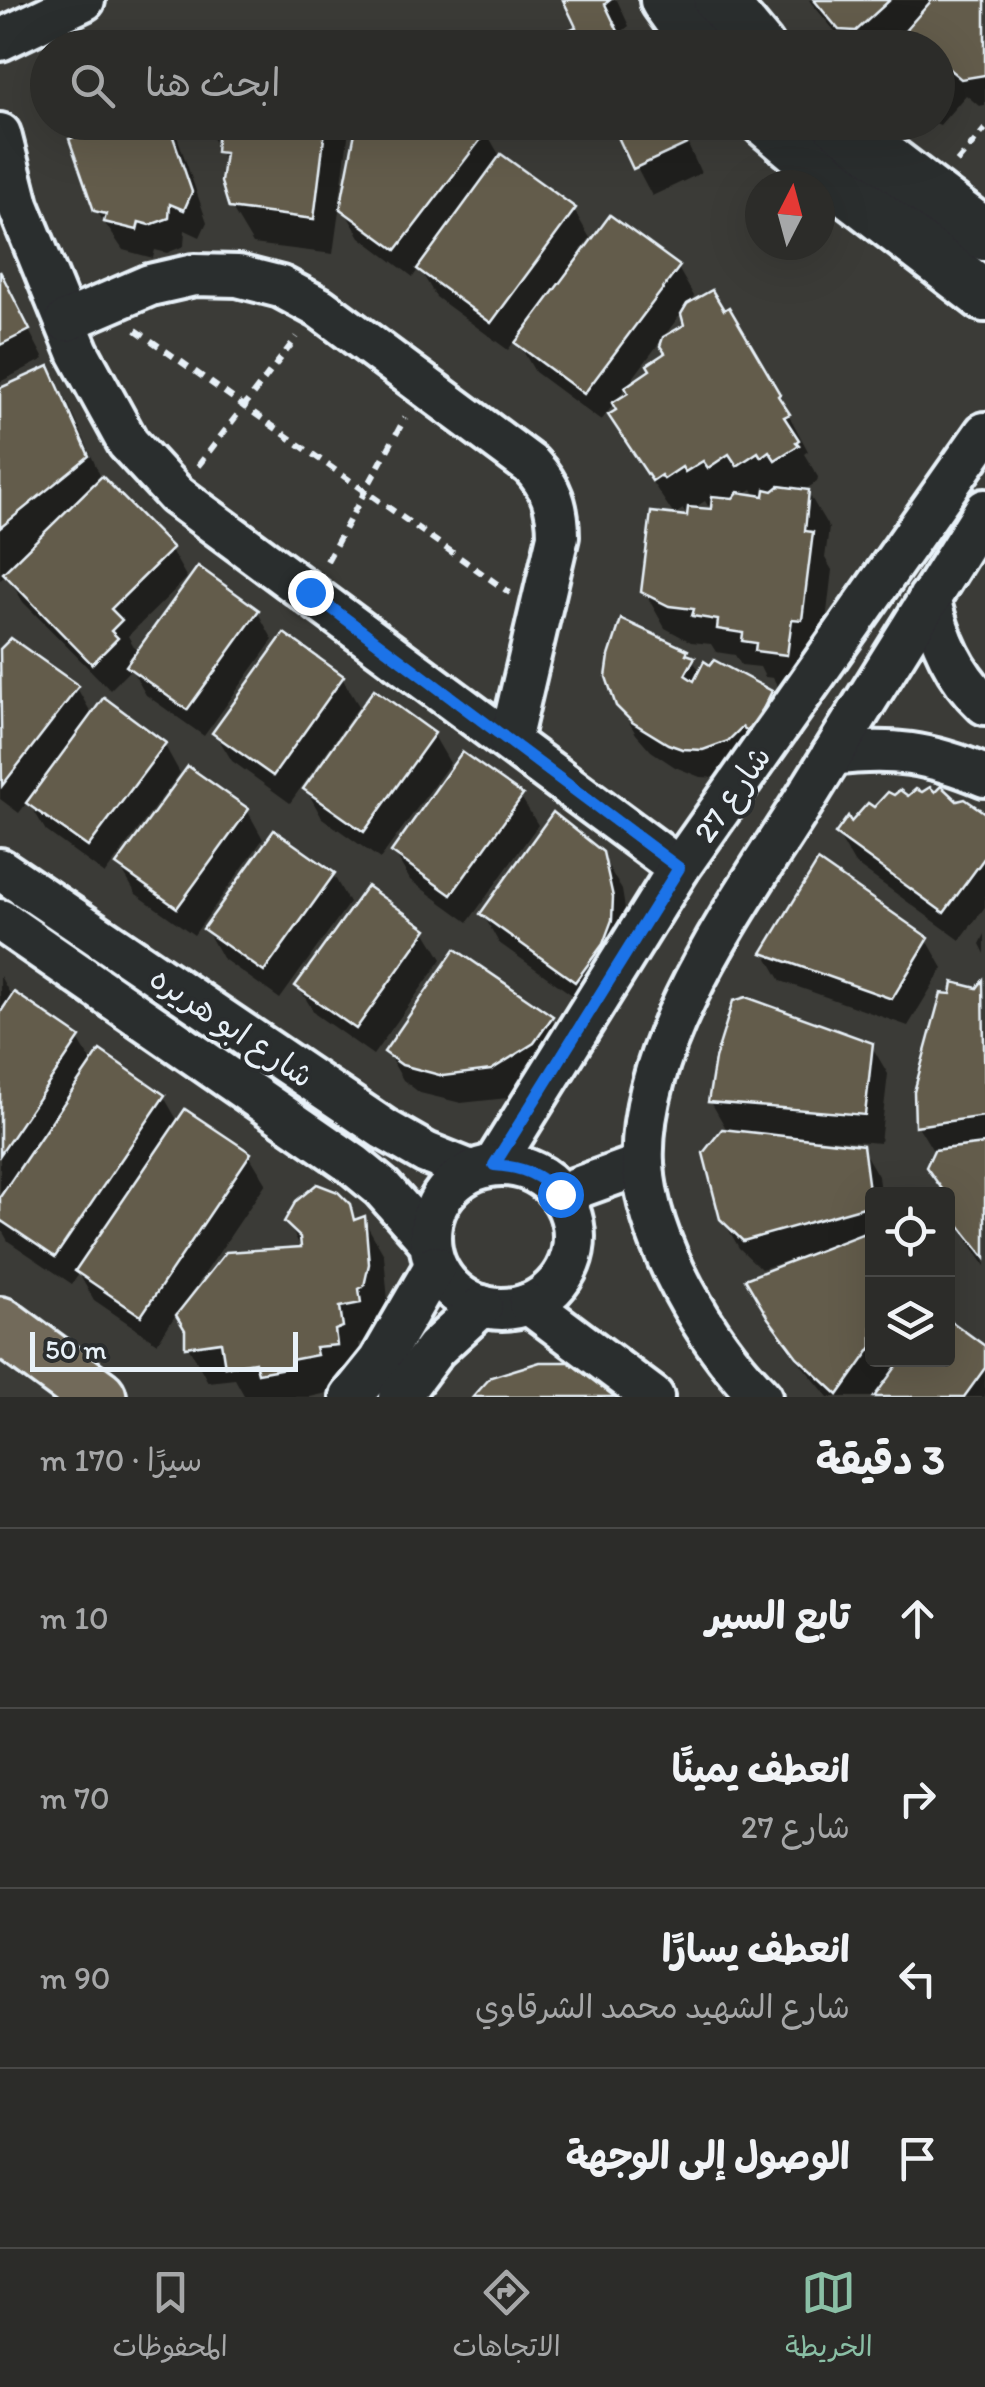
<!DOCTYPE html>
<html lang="ar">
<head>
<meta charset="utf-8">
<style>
  :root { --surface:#2c2c29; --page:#383835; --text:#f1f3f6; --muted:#a6a7a8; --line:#484846; --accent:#8abfa5 }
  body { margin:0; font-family:Itim,"Playpen Sans Arabic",sans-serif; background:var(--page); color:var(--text); direction:rtl }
  .controls { position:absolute; right:30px; bottom:30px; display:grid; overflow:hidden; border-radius:10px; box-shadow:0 10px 40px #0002 }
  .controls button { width:90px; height:90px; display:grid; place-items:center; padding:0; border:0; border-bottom:2px solid var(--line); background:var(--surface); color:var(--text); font:50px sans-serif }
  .compass { position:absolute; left:745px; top:170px; width:90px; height:90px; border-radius:50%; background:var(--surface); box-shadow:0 10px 40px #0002; rotate:6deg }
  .scale { position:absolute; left:30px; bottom:25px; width:268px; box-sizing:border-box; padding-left:10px; border:5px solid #e8f1f8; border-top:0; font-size:28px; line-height:35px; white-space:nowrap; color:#e8f1f8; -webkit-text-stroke:8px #2a2d2e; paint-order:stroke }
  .stop { position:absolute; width:30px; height:30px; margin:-22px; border:8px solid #1a73e8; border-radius:50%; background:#fff }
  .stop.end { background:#1a73e8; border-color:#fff; box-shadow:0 2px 10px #0008 }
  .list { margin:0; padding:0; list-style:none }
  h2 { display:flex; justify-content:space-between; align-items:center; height:130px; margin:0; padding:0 40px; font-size:42px }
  h2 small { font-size:32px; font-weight:400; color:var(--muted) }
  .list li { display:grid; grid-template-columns:65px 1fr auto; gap:30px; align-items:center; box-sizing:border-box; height:180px; padding:0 40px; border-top:2px solid var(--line) }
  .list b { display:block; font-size:38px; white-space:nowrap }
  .list p { margin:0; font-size:32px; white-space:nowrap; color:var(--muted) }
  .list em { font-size:32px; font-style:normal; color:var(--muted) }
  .icon { flex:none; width:55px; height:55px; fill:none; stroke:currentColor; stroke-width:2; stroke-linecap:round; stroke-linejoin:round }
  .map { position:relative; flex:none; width:985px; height:1397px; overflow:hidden; direction:ltr }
  .search { position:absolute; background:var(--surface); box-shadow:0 10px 40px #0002; left:30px; right:30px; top:30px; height:110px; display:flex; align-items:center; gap:25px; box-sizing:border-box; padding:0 35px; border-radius:55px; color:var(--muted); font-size:38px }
  .sheet { height:850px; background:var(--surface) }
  nav { display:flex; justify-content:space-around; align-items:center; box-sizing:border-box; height:140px; border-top:2px solid var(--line); background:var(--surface); font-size:28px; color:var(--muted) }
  nav a { display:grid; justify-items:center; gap:5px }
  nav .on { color:var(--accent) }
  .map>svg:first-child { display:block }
  .shadow { fill:#0007; fill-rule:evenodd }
  .building { fill:#645c4c; stroke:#e8f1f8; stroke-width:2.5 }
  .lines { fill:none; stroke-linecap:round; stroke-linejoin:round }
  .minor-casing { stroke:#e8f1f8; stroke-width:48 }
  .tertiary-casing { stroke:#e8f1f8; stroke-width:58 }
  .primary-casing { stroke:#e8f1f8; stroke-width:62 }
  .path { stroke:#e8f1f8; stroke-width:6; stroke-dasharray:10 8; stroke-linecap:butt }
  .minor { stroke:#2a2d2e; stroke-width:40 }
  .tertiary { stroke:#2a2d2e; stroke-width:50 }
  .primary { stroke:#726b5a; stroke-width:55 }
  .route { stroke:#1a73e8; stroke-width:12 }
  .labels { text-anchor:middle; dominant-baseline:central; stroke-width:8; stroke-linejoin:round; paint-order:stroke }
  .street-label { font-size:32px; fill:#e8f1f8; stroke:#2a2d2e }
</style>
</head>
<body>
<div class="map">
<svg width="985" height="1397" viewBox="0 0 985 1397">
  <rect width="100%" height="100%" fill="#3b3b37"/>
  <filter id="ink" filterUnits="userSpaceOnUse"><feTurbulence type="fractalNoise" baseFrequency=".01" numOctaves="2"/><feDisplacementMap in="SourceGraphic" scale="20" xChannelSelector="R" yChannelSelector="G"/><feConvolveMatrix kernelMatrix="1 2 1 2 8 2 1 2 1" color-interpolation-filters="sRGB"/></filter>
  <g filter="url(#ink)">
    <g class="shadow">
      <polygon points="20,0 56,0 27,12"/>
      <polygon points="566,0 617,0 629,26 620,33 626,48 571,48 579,28"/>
      <polygon points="809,0 985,0 985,105 979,106 966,95 940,125 933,122 938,122 938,48 903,31 884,48 849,48"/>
      <polygon points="78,122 172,122 207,222 200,237 185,230 184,246 167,253 155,250 153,258 123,250 96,210"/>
      <path d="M204 122H350L340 198 345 199 486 132 501 158 574 210 590 238 581 250 585 253 678 268 694 296 685 309 778 395 808 451 804 454 818 477 817 482 806 489 829 528 825 558 832 570 822 655 807 690 778 687 773 678 765 677 760 667 741 665 735 655 716 652 711 644 691 642 665 628 644 591 690 519V511L686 513 683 509 674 515 632 452V393L668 354 687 326 683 311 601 421 535 372 516 339 508 350 436 297 419 268 413 277 360 237 340 203 333 254 253 244 231 207 226 164ZM752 489 757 498 742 495ZM705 501 708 506 714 502 713 512 691 510Z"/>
      <polygon points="613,122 682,132 701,173 652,196"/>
      <polygon points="0,275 44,359 0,382"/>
      <polygon points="48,369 69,405 102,480 171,550 187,578 128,636 136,650 128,659 131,664 257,611 273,640 204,736 146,695 131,669 110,690 23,602 7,575 0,580 0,391"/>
      <polygon points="12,641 77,688 93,716 164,744 180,773 105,874 46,831 28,801 19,813 0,799 0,652"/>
      <polygon points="686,652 701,672 770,692 787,721 720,778 700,777 675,767 651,751 636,734 619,705"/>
      <polygon points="342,678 359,706 290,803 232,761 215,733"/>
      <polygon points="433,734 450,763 380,859 322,818 306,789"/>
      <polygon points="521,797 538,825 468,922 410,880 394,852"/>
      <polygon points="908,799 957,804 985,816 985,907 960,940 854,863 838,835 874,811"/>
      <polygon points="247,810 263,839 194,935 136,894 119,865"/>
      <polygon points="605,861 622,890 628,927 592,1009 499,943 483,914"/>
      <polygon points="333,874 349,903 280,999 222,958 206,929"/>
      <polygon points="425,931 442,959 373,1055 315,1014 298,986"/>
      <polygon points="985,934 985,954 980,944"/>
      <polygon points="927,940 943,968 908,1026 781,981 765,953"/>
      <polygon points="0,976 13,999 78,1039 93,1064 164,1097 179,1123 249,1155 266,1183 191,1294 194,1296 302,1249 287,1222 348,1205 357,1222 364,1220 384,1255 388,1301 380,1339 359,1343 362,1363 356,1381 333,1382 336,1391 310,1397 245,1397 235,1379 208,1382 188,1346 187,1331 177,1313 157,1343 94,1300 79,1274 72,1284 8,1241 0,1227"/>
      <polygon points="984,983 985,984 985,1266 948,1210 948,1194 929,1167 935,1154 918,1126 917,1092"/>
      <polygon points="551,1018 568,1046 550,1072 508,1098 461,1103 420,1093 403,1080 387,1052"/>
      <polygon points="871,1045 888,1074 880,1143 818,1138 818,1142 861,1147 878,1176 880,1194 872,1194 872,1360 948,1360 948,1322 985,1349 985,1397 828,1397 787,1347 749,1280 791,1264 790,1260 761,1269 739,1248 722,1218 728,1132 711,1102"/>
    </g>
    <g class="building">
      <polygon points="563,0 610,0 605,4 626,48 569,48 562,33 576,27"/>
      <polygon points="814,0 890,0 856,31 839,30"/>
      <polygon points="932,0 985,0 985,75 961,79 949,69 938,82 938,48 890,48"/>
      <polygon points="75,122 168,122 192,192 184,210 170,204 169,218 150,225 139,222 137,230 104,222 106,214 94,211 69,139 77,136"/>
      <polygon points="201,122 326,122 314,219 229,208 221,182 225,153 216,152 218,126"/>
      <polygon points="357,122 478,122 488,130 396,250 340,209"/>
      <polygon points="611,122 677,122 687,144 633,169"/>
      <polygon points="501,154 576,208 491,323 417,269"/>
      <polygon points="610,215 680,266 584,394 515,343"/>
      <polygon points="0,271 30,330 0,345"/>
      <polygon points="712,290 724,310 729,307 780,394 778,396 790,414 784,417 799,440 796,442 799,445 775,460 769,451 761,457 758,452 737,466 729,454 708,468 703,461 685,472 682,467 664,479 661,475 652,481 608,415 616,410 612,403 628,393 625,387 650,370 647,365 665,353 660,346 663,337 684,325 681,314 687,304"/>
      <polygon points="49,366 89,456 0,528 0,388"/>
      <polygon points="102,476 173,548 111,609 122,620 111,631 118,638 92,664 3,573"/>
      <polygon points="779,486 809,490 805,531 813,532 802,620 792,619 787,655 755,651 756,643 742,641 743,633 717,629 718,620 692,616 694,609 669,606 641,592 651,512 687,516 688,507 711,509 712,496 733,498 738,492 764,496 765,489 773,491"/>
      <polygon points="198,566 259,610 187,710 126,666"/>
      <polygon points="621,619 688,650 686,654 695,657 685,675 694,681 704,661 710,665 714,660 772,691 758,719 748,731 742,727 728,741 703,750 682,749 668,744 632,722 616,706 606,677 609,656"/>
      <polygon points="284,633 344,676 273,776 212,733"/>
      <polygon points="11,638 79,686 2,786 0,649"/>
      <polygon points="374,689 435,733 364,832 303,789"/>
      <polygon points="104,697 166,743 88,847 26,803"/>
      <polygon points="462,752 523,795 451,895 391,852"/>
      <polygon points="188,766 249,809 177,908 116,865"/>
      <polygon points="941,786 957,801 965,799 985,813 985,857 944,913 835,834 848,816 851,822 868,803 874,807 888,792 894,795 900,790 908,796 916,789 922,792 930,787 935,792"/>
      <polygon points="553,812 603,852 613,897 612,920 603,944 575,982 480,914"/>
      <polygon points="274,830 335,873 264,972 203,929"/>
      <polygon points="818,861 929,938 892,999 762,953"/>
      <polygon points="367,886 427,929 356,1029 295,986"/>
      <polygon points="455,949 553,1016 534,1043 491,1070 443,1076 402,1065 384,1052"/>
      <polygon points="983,980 985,1116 915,1126 914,1092 941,993 951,994 953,982 977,988"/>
      <polygon points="14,992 80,1037 0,1155 0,1013"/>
      <polygon points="746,997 873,1043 865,1115 708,1102 715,1059 733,1001"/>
      <polygon points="100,1050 165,1095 55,1257 0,1220 0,1197"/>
      <polygon points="185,1109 251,1153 141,1316 75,1271"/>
      <polygon points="722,1129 863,1145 871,1205 743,1241 720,1219 703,1153"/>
      <polygon points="985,1144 985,1258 948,1211 948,1194 943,1194 945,1193 926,1167 934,1150"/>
      <polygon points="317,1184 338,1192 350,1204 354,1220 365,1216 369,1264 364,1286 359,1289 361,1303 340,1307 343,1327 335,1330 337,1345 315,1347 317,1355 291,1360 291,1367 258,1373 255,1362 225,1367 221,1342 185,1347 185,1330 176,1315 226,1252 301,1247 300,1237 284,1222 296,1201"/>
      <polygon points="872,1230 872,1347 838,1395 797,1357 768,1318 745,1279"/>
      <polygon points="948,1319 985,1346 985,1368 964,1397 874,1397 901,1360 948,1360"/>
      <polygon points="540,1362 570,1362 618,1392 615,1397 473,1397 491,1377"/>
    </g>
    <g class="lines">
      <g class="minor-casing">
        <g id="minor">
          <polyline points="0,40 84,0"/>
          <polyline points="0,134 18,205 78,352 128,443 176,495 679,868"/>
          <path d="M66 321 150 285 194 275 238 276 281 287 320 308 531 465C551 486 558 507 558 536L510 741"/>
          <path d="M929 598C939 639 954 675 985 704"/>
          <path d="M832 755C891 747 930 753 985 776"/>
          <polyline points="0,869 384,1129 426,1153 471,1171"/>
          <polyline points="0,920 354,1165 382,1188 429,1241"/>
          <polyline points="494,1165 679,868 985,433"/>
          <circle cx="502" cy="1237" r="72"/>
          <polyline points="560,1194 643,1164"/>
          <polyline points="529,1304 653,1397"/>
          <polyline points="351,1397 380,1361 435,1266"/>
          <polyline points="399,1397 435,1349 482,1306"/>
          <path d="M761 1397C707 1342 647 1243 643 1164 637 1037 748 892 812 788 869 695 927 603 985 510"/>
        </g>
      </g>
      <g class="tertiary-casing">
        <g id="tertiary">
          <polyline points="666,0 700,48"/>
          <polyline points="719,0 759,48"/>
          <polyline points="767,122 846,189 985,296"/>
          <polyline points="837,122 985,235"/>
        </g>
      </g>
      <g class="primary-casing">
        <polyline id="primary" points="0,1325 98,1397"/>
      </g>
      <g class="path">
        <polyline points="957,162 985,129"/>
        <polyline points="136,330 510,593"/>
        <polyline points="198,466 297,337"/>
        <polyline points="327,561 405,418"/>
      </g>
      <use href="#minor" class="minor"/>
      <use href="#tertiary" class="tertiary"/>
      <use href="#primary" class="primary"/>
    </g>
  </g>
  <g class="lines" filter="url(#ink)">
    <path class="route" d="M310 592 679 868 494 1165C523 1167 539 1174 560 1194"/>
  </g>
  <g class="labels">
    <g class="street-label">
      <text transform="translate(732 794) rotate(-55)">شارع 27</text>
      <text transform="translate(232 1027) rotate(34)">شارع ابو هريره</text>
    </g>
  </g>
</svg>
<div class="controls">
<button><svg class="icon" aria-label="locate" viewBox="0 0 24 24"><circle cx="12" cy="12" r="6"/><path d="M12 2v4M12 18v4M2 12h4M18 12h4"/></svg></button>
<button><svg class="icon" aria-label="layers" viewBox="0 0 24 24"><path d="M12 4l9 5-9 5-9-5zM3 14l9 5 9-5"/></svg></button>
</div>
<svg class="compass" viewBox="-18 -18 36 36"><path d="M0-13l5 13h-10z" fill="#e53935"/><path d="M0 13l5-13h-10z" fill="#a6a7a8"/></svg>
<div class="scale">50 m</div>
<div class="stop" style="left:560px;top:1194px"></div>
<div class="stop end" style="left:310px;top:592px"></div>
<div class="search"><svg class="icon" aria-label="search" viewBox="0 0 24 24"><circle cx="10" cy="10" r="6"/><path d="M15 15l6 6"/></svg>ابحث هنا</div>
</div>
<section class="sheet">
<h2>3 دقيقة<small>سيرًا · 170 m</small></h2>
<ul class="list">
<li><svg class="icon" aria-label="ahead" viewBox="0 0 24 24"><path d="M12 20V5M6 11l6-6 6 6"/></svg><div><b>تابع السير</b></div><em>10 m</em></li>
<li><svg class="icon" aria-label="right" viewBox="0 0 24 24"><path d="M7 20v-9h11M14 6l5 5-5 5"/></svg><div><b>انعطف يمينًا</b><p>شارع 27</p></div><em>70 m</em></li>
<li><svg class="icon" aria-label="left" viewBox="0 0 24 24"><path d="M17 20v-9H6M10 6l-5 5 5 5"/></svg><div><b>انعطف يسارًا</b><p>شارع الشهيد محمد الشرقاوي</p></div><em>90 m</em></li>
<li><svg class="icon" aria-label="arrive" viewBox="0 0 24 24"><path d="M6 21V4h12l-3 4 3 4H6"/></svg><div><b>الوصول إلى الوجهة</b></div></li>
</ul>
</section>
<nav>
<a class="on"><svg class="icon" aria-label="map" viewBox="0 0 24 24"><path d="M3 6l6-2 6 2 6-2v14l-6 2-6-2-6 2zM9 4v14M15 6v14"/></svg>الخريطة</a>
<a><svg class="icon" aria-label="directions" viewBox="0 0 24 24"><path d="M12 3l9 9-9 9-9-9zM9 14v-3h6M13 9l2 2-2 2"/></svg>الاتجاهات</a>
<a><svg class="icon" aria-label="saved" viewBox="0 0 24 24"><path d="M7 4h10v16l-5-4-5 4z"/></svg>المحفوظات</a>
</nav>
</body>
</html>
